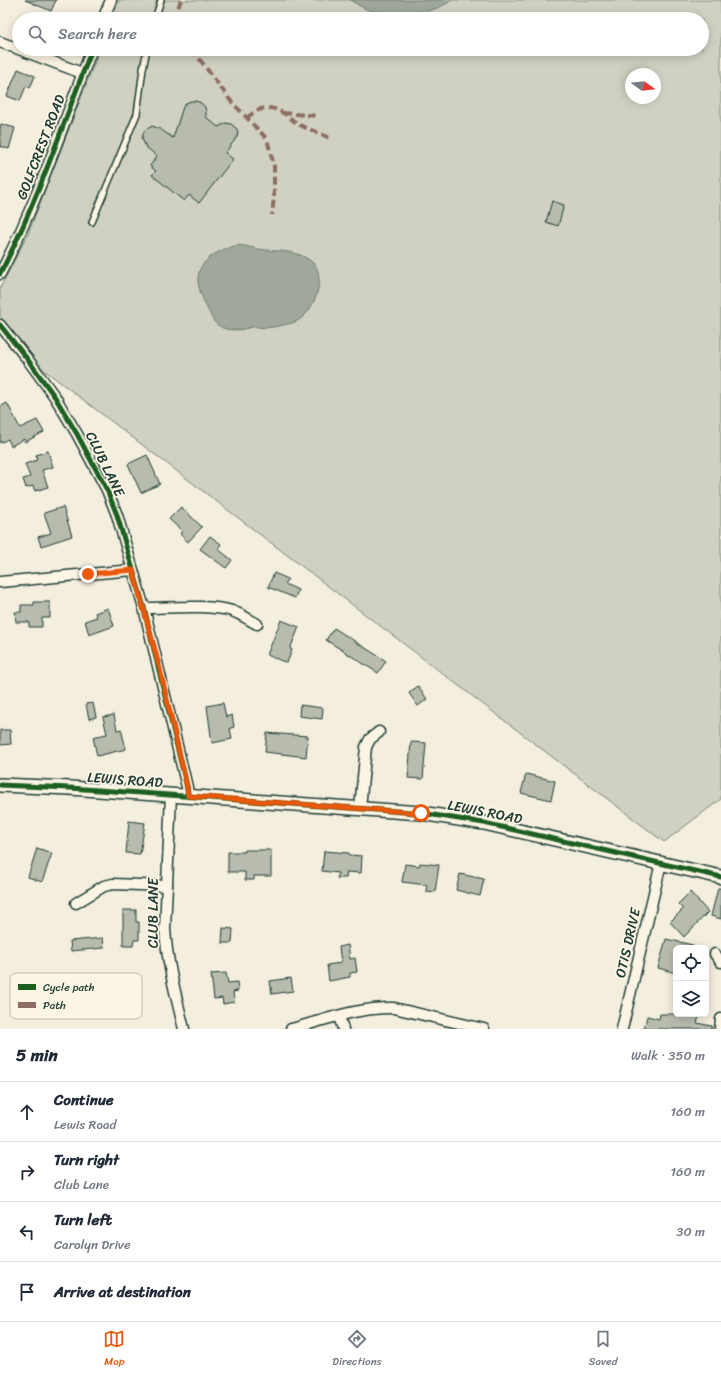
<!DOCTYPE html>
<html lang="en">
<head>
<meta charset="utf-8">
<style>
  :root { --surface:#fff; --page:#f2f2f3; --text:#1f2937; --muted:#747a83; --line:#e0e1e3; --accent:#ea580c }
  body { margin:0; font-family:Sriracha,sans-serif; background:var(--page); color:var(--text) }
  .controls { position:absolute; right:12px; bottom:12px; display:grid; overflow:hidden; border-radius:6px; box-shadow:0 2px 10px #0003 }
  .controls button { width:36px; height:36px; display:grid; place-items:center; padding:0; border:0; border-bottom:1px solid var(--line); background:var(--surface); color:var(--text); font:20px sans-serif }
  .compass { position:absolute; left:625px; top:68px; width:36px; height:36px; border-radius:50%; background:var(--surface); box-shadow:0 2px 10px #0003; rotate:105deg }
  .stop { position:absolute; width:12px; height:12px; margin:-9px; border:3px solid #ea580c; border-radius:50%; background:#fff }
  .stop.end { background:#ea580c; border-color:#fff; box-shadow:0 1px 4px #0008 }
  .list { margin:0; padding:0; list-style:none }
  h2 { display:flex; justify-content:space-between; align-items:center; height:52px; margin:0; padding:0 16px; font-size:17px }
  h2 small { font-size:13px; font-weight:400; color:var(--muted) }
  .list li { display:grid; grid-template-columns:26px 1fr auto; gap:12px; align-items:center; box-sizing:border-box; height:60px; padding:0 16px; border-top:1px solid var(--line) }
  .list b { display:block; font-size:15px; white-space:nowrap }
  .list p { margin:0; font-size:13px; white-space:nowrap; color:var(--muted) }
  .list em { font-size:13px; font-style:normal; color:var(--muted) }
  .icon { flex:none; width:22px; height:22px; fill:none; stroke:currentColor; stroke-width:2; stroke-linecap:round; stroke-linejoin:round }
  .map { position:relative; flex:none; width:721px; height:1029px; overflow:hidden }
  .search { position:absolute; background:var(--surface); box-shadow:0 2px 10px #0003; left:12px; right:12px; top:12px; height:44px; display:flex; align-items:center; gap:10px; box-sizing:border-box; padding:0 14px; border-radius:22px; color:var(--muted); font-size:15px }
  .sheet { height:292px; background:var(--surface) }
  nav { display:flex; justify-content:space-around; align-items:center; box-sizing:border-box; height:56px; border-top:1px solid var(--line); background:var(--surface); font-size:11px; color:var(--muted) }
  nav a { display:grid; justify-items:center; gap:2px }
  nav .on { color:var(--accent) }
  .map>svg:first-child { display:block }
  .green { fill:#d0d1c2; stroke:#78877b; fill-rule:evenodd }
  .water { fill:#a0a89b; stroke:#6c7d72 }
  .building { fill:#b8bcae; stroke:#1f3d34 }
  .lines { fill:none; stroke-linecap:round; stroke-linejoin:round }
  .service-casing { stroke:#1f3d34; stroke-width:8 }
  .minor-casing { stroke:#1f3d34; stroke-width:13 }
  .tertiary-casing { stroke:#1f3d34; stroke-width:16 }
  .service { stroke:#fcf5e5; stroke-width:5 }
  .minor { stroke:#fcf5e5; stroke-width:10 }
  .tertiary { stroke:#fcf5e5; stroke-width:13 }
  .quiet { stroke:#8d6e63; stroke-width:4; stroke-dasharray:8 4; stroke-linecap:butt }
  .cycleway-casing { stroke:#fcf5e5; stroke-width:8 }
  .cycleway { stroke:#1b5e20; stroke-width:5 }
  .route { stroke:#ea580c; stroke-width:5 }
  .labels { text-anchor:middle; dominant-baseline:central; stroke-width:3.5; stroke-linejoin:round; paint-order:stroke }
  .street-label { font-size:14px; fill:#1f3d34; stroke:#fcf5e5 }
  .key { fill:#fcf5e5; stroke:#babeb0; stroke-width:1 }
  .key-label { font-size:11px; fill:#1f3d34 }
</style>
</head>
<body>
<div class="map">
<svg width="721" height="1029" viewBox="0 0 721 1029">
  <rect width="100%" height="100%" fill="#f3eede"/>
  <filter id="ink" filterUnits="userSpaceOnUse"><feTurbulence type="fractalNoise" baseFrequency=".025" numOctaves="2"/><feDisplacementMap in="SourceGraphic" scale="8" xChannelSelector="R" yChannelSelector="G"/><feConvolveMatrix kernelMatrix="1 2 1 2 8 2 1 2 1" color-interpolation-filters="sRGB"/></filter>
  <g filter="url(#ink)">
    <path class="green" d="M119 0H721V799L664 842 44 370 0 316V288L28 234 100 49H702V19H112ZM631 74H655V98H631Z"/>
    <g class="water">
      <path d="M350 0H452C430 16 391 19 366 9 361 7 355 3 350 0Z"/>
      <path d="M238 245C247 246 256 249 265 250 281 251 301 251 313 263 327 276 314 311 300 319 295 323 289 324 283 325 277 327 271 327 265 328 261 328 257 326 253 327 243 329 234 332 223 328 213 324 212 317 207 308 197 287 191 270 213 255 221 250 229 247 238 245Z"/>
    </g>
    <g class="building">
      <polygon points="25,0 56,0 51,11"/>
      <polygon points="18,69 35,76 30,88 26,86 20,101 7,96"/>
      <polygon points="191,101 196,101 201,103 205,107 206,112 206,117 218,127 226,123 231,124 237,129 238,133 237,137 225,153 233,159 199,203 189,195 184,201 152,175 156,171 150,166 157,156 146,147 142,139 144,131 152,126 160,129 173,138 183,107 186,103"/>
      <polygon points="1,124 15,128 9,149 0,146 0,129"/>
      <polygon points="552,201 564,205 558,226 546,222"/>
      <polygon points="7,403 20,428 37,420 44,432 25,442 24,439 11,446 8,439 0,443 0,407"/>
      <polygon points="48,451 53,467 42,470 48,487 35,491 33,486 26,488 23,479 30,477 25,464 37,460 36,455"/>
      <polygon points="147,455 160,484 141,493 128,464"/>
      <polygon points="63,507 72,536 41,546 38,537 51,533 44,513"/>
      <polygon points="181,507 202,527 188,542 180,534 182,531 169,519"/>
      <polygon points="210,536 221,544 218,549 232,560 226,568 200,549"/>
      <polygon points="274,573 288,579 285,584 298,590 295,598 268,587"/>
      <polygon points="34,602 50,602 50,618 42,618 42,627 29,627 29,622 16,622 15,612 21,612 21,605 34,605"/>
      <polygon points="108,608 114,626 89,635 85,621 97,617 95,613"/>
      <polygon points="281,620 299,627 290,649 292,650 287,663 267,655"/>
      <polygon points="334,628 386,661 378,673 326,640"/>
      <polygon points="418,686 427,699 418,706 409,693"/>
      <polygon points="93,703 96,717 89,719 86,704"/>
      <polygon points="223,703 226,717 232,715 234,727 230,728 232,739 212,743 207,706"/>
      <polygon points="300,705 323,708 322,719 299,716"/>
      <polygon points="114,715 117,730 121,729 126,749 97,756 93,737 107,734 103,717"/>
      <polygon points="0,730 10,730 11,744 0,745"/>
      <polygon points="267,733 308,736 306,757 265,752"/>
      <polygon points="411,742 426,743 423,779 408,778"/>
      <polygon points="526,774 555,781 551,800 521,793"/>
      <polygon points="129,821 145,823 140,854 126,853"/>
      <polygon points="37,848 52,853 42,882 28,877"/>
      <polygon points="245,850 271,850 271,876 254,876 254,880 245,880 245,872 228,872 228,852 245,852"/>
      <polygon points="324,851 349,853 349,855 362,856 361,873 347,872 346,878 337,878 338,873 322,871"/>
      <polygon points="420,863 439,865 435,892 426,891 427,885 402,882 405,864 419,866"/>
      <polygon points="460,874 484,879 480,896 456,890"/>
      <polygon points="718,888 721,888 721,919 711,916"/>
      <polygon points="690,892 708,912 684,937 670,922 683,909 678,904"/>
      <polygon points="123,910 136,910 136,922 139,922 139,940 134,940 133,946 123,946"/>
      <polygon points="223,928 233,929 232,943 222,943"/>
      <polygon points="103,938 104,948 71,951 70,941"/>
      <polygon points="666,939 693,945 692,948 676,948 676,973 658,968"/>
      <polygon points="348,945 350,959 355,958 357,972 350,973 350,977 329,981 327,965 341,963 339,947"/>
      <polygon points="226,973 228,983 237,982 238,991 233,992 234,1002 223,1004 222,998 214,999 211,974"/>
      <polygon points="291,978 293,991 272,994 270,981"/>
      <polygon points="660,1014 700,1014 697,1023 712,1026 712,1029 644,1029 647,1016 659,1019"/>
    </g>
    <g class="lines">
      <g class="service-casing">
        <g id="service">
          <polyline points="155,19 161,0"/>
          <polyline points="92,222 137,114 143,69 147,49"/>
        </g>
      </g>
      <g class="minor-casing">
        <g id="minor">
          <polyline points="103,19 111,0"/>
          <polyline points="0,42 82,73"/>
          <path d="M0 274C37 203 63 124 92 49"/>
          <polyline points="0,325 28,360 55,397 77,434 107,490 117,515 144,608 187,787 188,796"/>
          <polyline points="0,582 133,570"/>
          <path d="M144 608C170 608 208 604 232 611 241 614 249 620 257 624"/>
          <path d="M171 795 165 929C167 963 176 996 184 1029"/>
          <polyline points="360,808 366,747 370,739 379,732"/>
          <polyline points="76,903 104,886 113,884 167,886"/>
          <polyline points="715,954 721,962"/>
          <polyline points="339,1016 343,1029"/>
          <path d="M291 1029C325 1020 359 1007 394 1008L484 1029"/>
          <polyline points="622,1029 661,863"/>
          <polyline points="720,1029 721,1019"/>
        </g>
      </g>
      <g class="tertiary-casing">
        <polyline id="tertiary" points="0,785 70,788 421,813 484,823 721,877"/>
      </g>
      <use href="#service" class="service"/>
      <use href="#minor" class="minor"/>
      <use href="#tertiary" class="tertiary"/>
      <g class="quiet">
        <polyline points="177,19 178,8 181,0"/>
        <polyline points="192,49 230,100 267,139 274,166 274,197 272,215"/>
        <polyline points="193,50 208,53"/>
        <polyline points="283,113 318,116"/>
        <path d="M247 118C258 108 269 104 283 113 289 116 293 121 298 124 309 130 321 133 332 139"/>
      </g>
      <g class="cycleway-casing">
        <g id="cycleway">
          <path d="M0 274C37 203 63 124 92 49"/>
          <polyline points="0,325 28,360 55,397 77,434 107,490 117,515 144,608 187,787 188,796"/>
          <polyline points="0,785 70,788 421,813 484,823 721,877"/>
        </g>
      </g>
      <use href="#cycleway" class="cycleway"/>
    </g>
  </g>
  <g class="lines" filter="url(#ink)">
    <polyline class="route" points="88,574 133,570 160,669 187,787 188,796 421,813"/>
  </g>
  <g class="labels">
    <g class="street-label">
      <text transform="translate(41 147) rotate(-69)">GOLFCREST ROAD</text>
      <text transform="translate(105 464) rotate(64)">CLUB LANE</text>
      <text transform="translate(125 780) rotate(4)">LEWIS ROAD</text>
      <text transform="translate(485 812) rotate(11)">LEWIS ROAD</text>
      <text transform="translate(153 913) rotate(-90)">CLUB LANE</text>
      <text transform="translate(628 943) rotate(-77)">OTIS DRIVE</text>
    </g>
  </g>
  <rect x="10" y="973" width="132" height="46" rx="6" class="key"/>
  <rect x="18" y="984" width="18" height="6" fill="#1b5e20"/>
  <rect x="18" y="1002" width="18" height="6" fill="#8d6e63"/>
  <g class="key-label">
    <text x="43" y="991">Cycle path</text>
    <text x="43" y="1009">Path</text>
  </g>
</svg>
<div class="controls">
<button><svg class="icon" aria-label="locate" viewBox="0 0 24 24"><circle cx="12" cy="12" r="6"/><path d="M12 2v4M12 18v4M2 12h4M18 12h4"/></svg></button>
<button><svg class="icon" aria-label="layers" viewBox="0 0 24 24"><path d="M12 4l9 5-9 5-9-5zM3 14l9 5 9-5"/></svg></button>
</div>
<svg class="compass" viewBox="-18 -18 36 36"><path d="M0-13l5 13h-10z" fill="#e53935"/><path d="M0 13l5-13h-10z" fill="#747a83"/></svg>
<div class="stop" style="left:421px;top:813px"></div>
<div class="stop end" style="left:88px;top:574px"></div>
<div class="search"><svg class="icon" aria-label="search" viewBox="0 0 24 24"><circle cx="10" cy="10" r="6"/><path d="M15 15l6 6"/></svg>Search here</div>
</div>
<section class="sheet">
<h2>5 min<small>Walk · 350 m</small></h2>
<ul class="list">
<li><svg class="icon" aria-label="ahead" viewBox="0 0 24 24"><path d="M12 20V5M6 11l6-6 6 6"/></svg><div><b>Continue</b><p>Lewis Road</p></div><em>160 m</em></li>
<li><svg class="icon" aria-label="right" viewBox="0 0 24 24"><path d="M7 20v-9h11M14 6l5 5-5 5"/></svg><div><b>Turn right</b><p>Club Lane</p></div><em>160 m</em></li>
<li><svg class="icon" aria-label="left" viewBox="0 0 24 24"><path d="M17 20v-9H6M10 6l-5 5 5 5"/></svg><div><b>Turn left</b><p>Carolyn Drive</p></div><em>30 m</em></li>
<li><svg class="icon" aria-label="arrive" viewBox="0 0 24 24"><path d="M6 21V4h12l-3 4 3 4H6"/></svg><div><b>Arrive at destination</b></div></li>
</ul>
</section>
<nav>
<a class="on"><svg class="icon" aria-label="map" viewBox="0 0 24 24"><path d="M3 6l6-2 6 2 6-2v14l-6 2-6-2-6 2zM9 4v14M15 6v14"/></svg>Map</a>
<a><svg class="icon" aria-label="directions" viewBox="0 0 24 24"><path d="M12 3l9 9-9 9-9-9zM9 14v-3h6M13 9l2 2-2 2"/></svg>Directions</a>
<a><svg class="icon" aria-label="saved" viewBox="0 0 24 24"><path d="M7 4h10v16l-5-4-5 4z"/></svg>Saved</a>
</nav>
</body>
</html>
